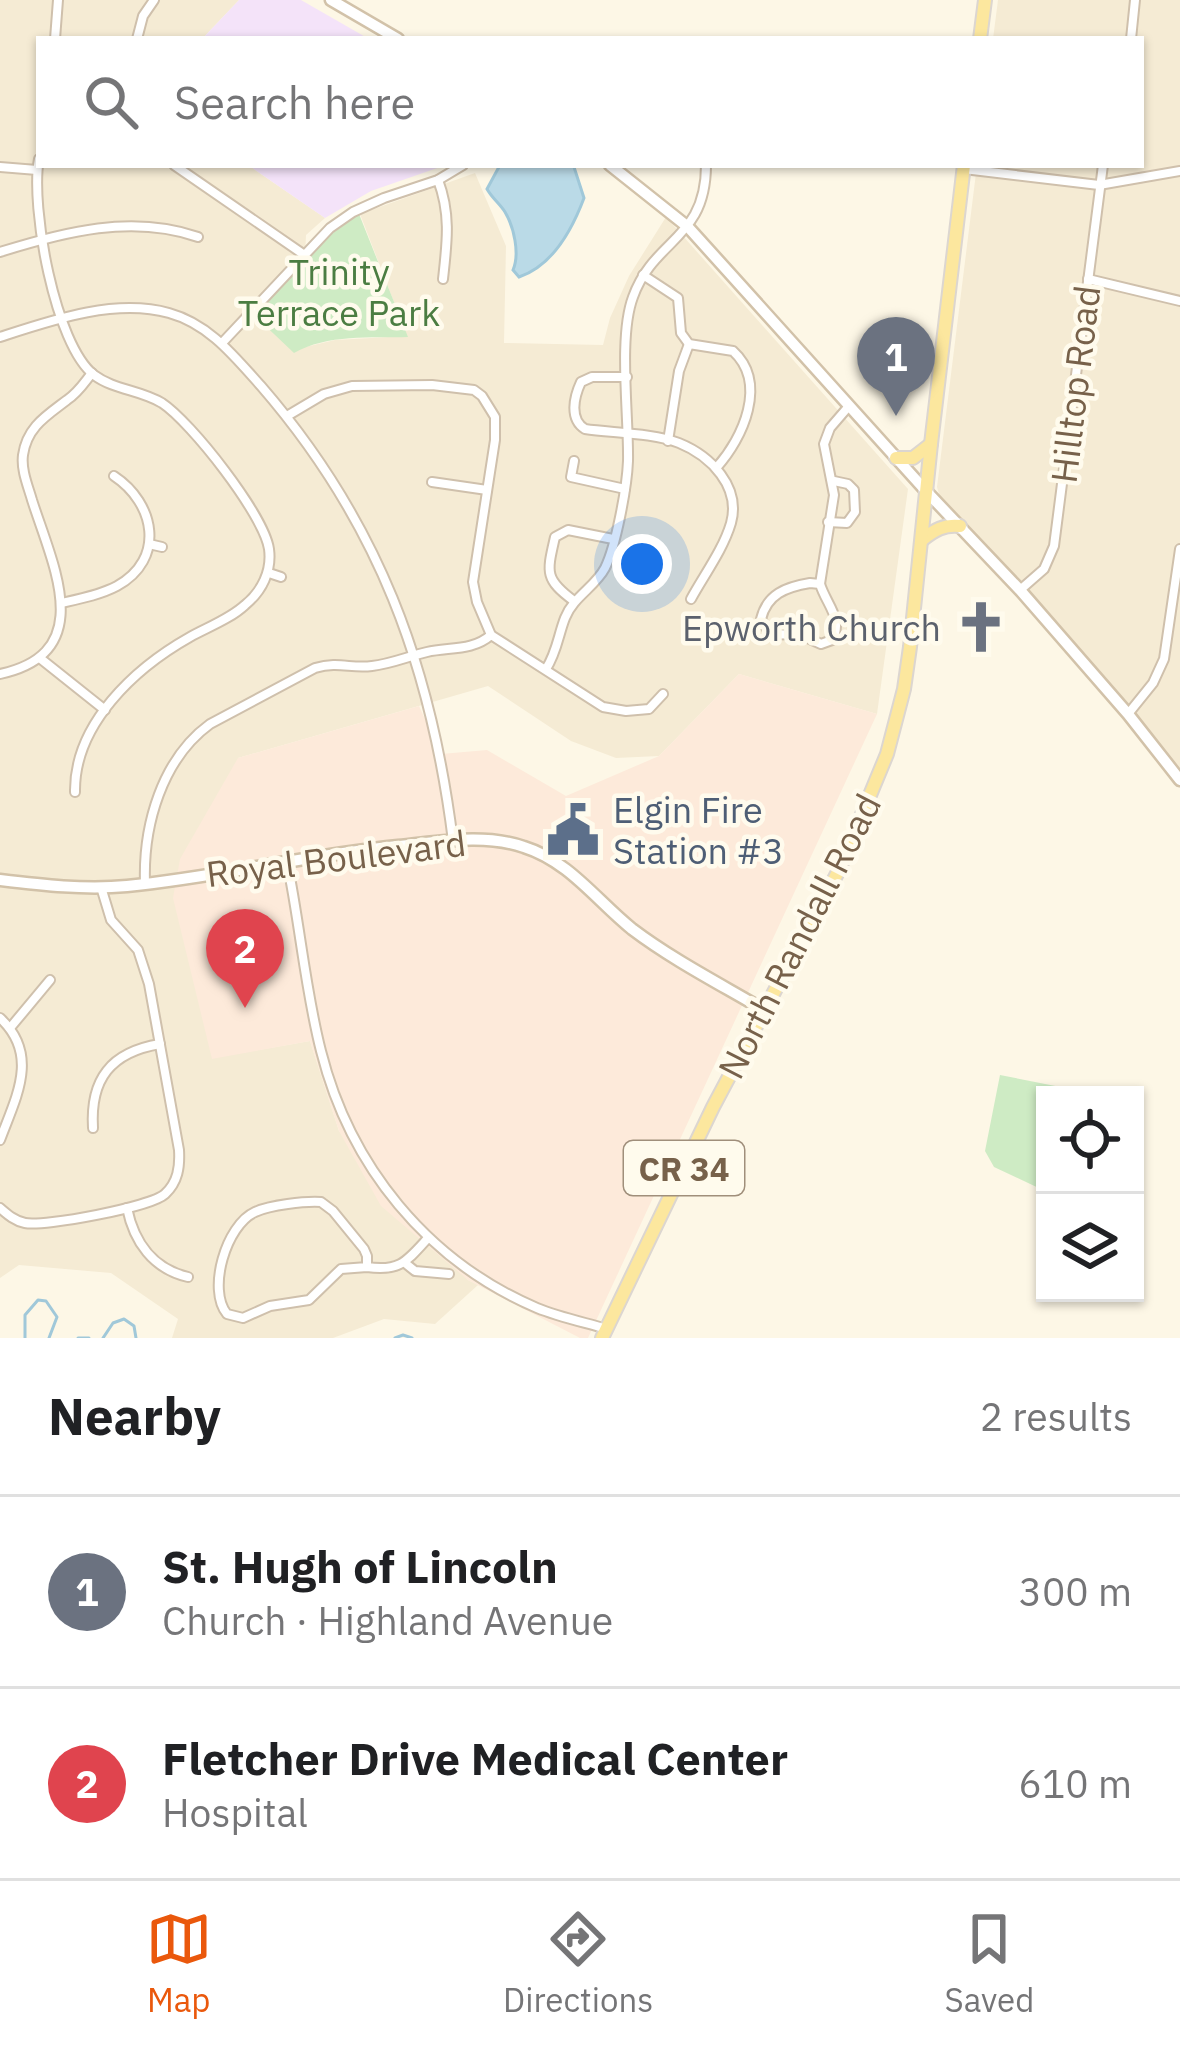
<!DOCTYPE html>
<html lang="en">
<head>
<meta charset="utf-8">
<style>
  :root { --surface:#fff; --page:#f6f6f6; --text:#202124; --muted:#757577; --line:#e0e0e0; --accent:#ea580c }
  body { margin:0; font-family:"IBM Plex Sans",sans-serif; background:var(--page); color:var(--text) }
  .controls { position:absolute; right:36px; bottom:36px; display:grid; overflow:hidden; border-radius:0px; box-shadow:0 3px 9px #0004 }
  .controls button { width:108px; height:108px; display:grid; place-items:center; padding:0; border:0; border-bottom:3px solid var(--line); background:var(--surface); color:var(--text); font:60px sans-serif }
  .you { position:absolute; left:642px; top:564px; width:42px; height:42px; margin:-30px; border:9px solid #fff; border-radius:50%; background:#1a73e8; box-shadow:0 0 0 18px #1a73e833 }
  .badge { display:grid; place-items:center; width:78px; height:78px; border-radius:50%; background:var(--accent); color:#fff; font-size:39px; font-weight:700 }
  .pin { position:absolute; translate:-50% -99px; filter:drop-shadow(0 3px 6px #0008) }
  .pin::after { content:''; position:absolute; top:63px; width:42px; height:36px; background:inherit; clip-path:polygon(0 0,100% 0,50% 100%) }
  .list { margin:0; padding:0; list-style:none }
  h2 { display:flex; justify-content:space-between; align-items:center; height:156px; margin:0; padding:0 48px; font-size:51px }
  h2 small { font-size:39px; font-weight:400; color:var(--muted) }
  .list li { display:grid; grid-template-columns:78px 1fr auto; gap:36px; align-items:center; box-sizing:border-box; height:192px; padding:0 48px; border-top:3px solid var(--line) }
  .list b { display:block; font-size:45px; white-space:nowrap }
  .list p { margin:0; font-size:39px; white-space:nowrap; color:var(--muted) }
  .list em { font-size:39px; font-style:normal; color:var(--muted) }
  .icon { flex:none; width:66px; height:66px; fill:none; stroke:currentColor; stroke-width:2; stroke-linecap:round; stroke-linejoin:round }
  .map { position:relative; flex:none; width:1180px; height:1338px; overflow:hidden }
  .search { position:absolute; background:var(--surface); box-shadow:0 3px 9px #0004; left:36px; right:36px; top:36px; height:132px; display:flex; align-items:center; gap:30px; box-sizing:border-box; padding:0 42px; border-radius:0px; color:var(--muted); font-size:45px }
  .sheet { height:540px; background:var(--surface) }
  nav { display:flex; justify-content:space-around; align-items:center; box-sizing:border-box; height:168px; border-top:3px solid var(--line); background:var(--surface); font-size:33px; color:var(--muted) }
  nav a { display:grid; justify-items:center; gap:6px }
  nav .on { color:var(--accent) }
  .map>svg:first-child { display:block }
  .residential { fill:#f5ebd4 }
  .commercial { fill:#fdeada }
  .education { fill:#f4e3f9 }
  .green { fill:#ceebc4 }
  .water { fill:#badae7; stroke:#a0c8d9; stroke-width:3 }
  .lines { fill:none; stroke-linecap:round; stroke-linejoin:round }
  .stream { stroke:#a0c8d9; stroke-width:3 }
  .street-casing { stroke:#cfc0ac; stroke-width:12 }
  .secondary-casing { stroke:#d2c2a9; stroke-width:15 }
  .primary-casing { stroke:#dcd6d0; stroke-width:16 }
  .street { stroke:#fff; stroke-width:8 }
  .secondary { stroke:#fff; stroke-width:10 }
  .primary { stroke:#fce79e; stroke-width:12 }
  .labels { text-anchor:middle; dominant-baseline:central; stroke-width:9; stroke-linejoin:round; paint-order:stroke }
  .shield { fill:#fffbed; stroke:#a08f7b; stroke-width:3 }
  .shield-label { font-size:33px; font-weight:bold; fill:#77614a }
  .park-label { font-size:36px; fill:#4b7d42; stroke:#fffbed }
  .street-label { font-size:36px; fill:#77614a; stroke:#fffbed }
  .worship-label { font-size:36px; fill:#5b616d; stroke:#fffbed; text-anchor:end }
  .service-label { font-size:36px; fill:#4e5e75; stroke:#fffbed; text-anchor:start }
</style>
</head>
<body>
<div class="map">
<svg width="1180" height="1338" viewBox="0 0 1180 1338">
  <rect width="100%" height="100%" fill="#fdf7e6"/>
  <g class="residential">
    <polygon points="0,0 239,0 202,39 39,39 39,165 248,165 325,218 306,235 301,348 335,340 407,336 360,214 475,173 506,246 504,343 603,345 610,318 629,276 666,217 908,489 877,714 739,674 659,756 616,758 571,741 488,686 238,758 212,1058 310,1041 339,1131 468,1280 478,1285 435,1324 384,1319 333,1338 172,1338 178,1319 111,1273 19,1265 0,1278"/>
    <polygon points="998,0 1180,0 1180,771 941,501 937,487 977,165 1141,165 1141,39 993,39"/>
  </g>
  <polygon class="commercial" points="739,674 877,714 588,1338 580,1338 468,1280 381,1206 339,1131 310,1041 212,1059 173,898 180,859 238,758 419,706 441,754 487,750 566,796 659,756"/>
  <g class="education">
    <polygon points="239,0 301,0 369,39 202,39"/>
    <polygon points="248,165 446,165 371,191 325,218"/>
  </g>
  <g class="green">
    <path d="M359 214 408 337C371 338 327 334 294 353L254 315 322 241Z"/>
    <polygon points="1000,1075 1101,1095 1045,1095 1045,1191 994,1167 985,1151"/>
  </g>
  <path class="water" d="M500 165H570L574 167 584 198C572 230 552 266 519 277L513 270C520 254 514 227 505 212 500 204 492 198 487 189Z"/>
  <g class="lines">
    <g class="stream">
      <polyline points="25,1338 25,1315 38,1300 46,1301 57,1317 49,1338"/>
      <polyline points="78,1338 89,1338"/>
      <polyline points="103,1338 113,1323 124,1319 134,1326 136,1338"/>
      <polyline points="395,1338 403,1335 412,1338"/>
    </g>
    <g class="street-casing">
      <g id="street">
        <polyline points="55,39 58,0"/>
        <polyline points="137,39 143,16 154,0"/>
        <polyline points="1131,39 1135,0"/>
        <path d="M39 159C30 206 55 345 94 375 114 390 141 390 162 403 191 422 264 515 269 549 272 571 262 591 245 605 230 619 208 627 190 637 135 668 74 724 75 792"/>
        <polyline points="174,165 303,254"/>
        <polyline points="0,167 37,170"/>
        <polyline points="964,169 1099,185 1180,171"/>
        <path d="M438 180C451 214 447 243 443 279"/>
        <path d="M0 252C64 232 132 214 198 237"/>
        <path d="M643 275 678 298 681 333 689 344 733 351C768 383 743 438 717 467"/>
        <polyline points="1088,279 1180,301"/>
        <path d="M0 337C52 320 115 298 169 313 209 324 234 356 261 386 378 521 431 665 453 841"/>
        <polyline points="222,343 330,228 353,212 384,198 438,180 463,165"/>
        <path d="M627 377H592L581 382C574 397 569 419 585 429 613 433 653 433 679 443 711 456 741 487 731 523 723 550 704 575 691 599"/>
        <polyline points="287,416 324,394 352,386 432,385 474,390 482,396 495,417 495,440 473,582 477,602 491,635 603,707 626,711 649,709 663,694"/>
        <polyline points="668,441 679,371 689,344"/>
        <polyline points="574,461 571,477 625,489"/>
        <polyline points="432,482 487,490"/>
        <polyline points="828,522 847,523 855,512 854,490 848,484 834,481"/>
        <polyline points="149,544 162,547"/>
        <polyline points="269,573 281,577"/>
        <path d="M810 583 820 584C826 604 844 619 832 640L821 644 801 635 770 634 761 619C767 594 786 587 810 583Z"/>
        <polyline points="820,584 834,495 824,444 830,428 849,406"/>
        <polyline points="1020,590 1044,569 1054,546 1103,165"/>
        <path d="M574 601C544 579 547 572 555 537L568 530 613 539"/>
        <path d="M61 603C79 599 100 595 117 586 166 559 155 503 114 476"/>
        <polyline points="41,659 105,710"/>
        <path d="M546 669C557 652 558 636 565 618 573 597 595 587 605 568 616 546 627 487 628 461 629 416 618 337 633 297 654 238 706 240 706 165"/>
        <path d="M0 674C98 653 53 566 32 500 28 486 21 470 23 455 27 427 46 416 67 400 78 393 84 383 92 373"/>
        <polyline points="1128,714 1153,683 1164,659 1180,549"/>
        <path d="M287 862C300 924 305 989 321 1051 350 1166 427 1261 537 1308 559 1317 583 1322 607 1329"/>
        <path d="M145 883C143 825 162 759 210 724L315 668C339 661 351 669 372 666 391 664 409 656 427 652 449 647 473 651 491 635"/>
        <path d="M0 1018C40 1055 16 1097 0 1140"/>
        <polyline points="10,1028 50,980"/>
        <path d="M93 1128C90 1079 111 1052 160 1044"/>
        <path d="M0 1208C8 1215 15 1221 25 1223 44 1227 151 1207 165 1194 178 1182 180 1167 179 1150L149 984 138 950 111 920 101 887"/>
        <path d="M127 1208C134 1242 153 1269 188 1277"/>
        <polyline points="405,1263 415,1271 449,1274"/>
        <path d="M367 1267 341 1269 309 1300 270 1306 243 1318 227 1314C207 1290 226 1225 255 1212 270 1205 305 1201 321 1202L333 1211 364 1249 367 1256V1267C400 1272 407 1261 428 1238"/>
      </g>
    </g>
    <g class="secondary-casing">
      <g id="secondary">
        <polyline points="331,0 398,39"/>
        <polyline points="610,165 688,227 926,491 1020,590 1128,714 1180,780"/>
        <path d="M0 880C42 885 85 890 127 886 218 877 307 855 398 846 439 842 484 833 524 847 569 861 597 901 632 929 673 960 720 984 764 1010"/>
      </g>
    </g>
    <g class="primary-casing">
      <g id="primary">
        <polyline points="980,39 985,0"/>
        <polyline points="896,458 913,458 931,444"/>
        <path d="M922 540C934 530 945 524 960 526"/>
        <polyline points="602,1338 713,1107 839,870 887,754 904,689 910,647 931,444 964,165"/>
      </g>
    </g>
    <use href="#street" class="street"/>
    <use href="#secondary" class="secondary"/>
    <use href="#primary" class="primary"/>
  </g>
  <defs>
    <g id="church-bare" transform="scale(4.14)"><path d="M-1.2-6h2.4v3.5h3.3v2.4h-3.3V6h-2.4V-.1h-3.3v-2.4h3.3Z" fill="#6b7280" stroke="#fffbed" stroke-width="2.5" paint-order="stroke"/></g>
    <g id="civic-bare" transform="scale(4.14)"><path d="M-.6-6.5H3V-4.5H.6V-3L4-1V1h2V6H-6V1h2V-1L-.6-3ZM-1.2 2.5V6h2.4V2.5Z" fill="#5c6f8a" stroke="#fffbed" stroke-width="2.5" paint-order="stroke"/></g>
  </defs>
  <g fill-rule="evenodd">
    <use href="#church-bare" x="981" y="627"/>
    <use href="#civic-bare" x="573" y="830"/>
  </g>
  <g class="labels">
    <rect class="shield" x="624" y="1141" width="120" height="54" rx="9"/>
    <g class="shield-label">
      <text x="684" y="1168">CR 34</text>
    </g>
    <g class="park-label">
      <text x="339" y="271">Trinity<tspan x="339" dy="41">Terrace Park</tspan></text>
    </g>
    <g class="street-label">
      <text transform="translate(1075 384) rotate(-83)">Hilltop Road</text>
      <text transform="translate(336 858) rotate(-7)">Royal Boulevard</text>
      <text transform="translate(799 936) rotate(-63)">North Randall Road</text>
    </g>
    <g class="worship-label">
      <text x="941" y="627">Epworth Church</text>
    </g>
    <g class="service-label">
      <text x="613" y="809">Elgin Fire<tspan x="613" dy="41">Station #3</tspan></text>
    </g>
  </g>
</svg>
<div class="controls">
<button><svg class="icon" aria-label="locate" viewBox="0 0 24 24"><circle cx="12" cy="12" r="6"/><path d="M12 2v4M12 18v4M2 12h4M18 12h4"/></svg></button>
<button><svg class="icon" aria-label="layers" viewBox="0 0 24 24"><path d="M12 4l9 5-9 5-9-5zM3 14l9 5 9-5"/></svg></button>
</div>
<div class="you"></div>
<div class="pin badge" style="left:896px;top:416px;background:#6b7280">1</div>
<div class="pin badge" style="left:245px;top:1008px;background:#e0444e">2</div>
<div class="search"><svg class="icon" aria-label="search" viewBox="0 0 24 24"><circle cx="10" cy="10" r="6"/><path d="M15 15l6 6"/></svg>Search here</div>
</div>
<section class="sheet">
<h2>Nearby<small>2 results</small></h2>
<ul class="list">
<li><span class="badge" style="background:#6b7280">1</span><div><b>St. Hugh of Lincoln</b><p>Church · Highland Avenue</p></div><em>300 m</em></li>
<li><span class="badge" style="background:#e0444e">2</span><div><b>Fletcher Drive Medical Center</b><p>Hospital</p></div><em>610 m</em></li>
</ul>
</section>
<nav>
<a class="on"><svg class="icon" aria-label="map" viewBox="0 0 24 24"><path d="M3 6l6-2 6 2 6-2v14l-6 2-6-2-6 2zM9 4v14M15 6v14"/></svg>Map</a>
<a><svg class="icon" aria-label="directions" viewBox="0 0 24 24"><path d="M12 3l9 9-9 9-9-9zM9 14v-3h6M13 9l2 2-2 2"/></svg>Directions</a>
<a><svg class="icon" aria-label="saved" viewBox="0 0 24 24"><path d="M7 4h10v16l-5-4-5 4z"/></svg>Saved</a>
</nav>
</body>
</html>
